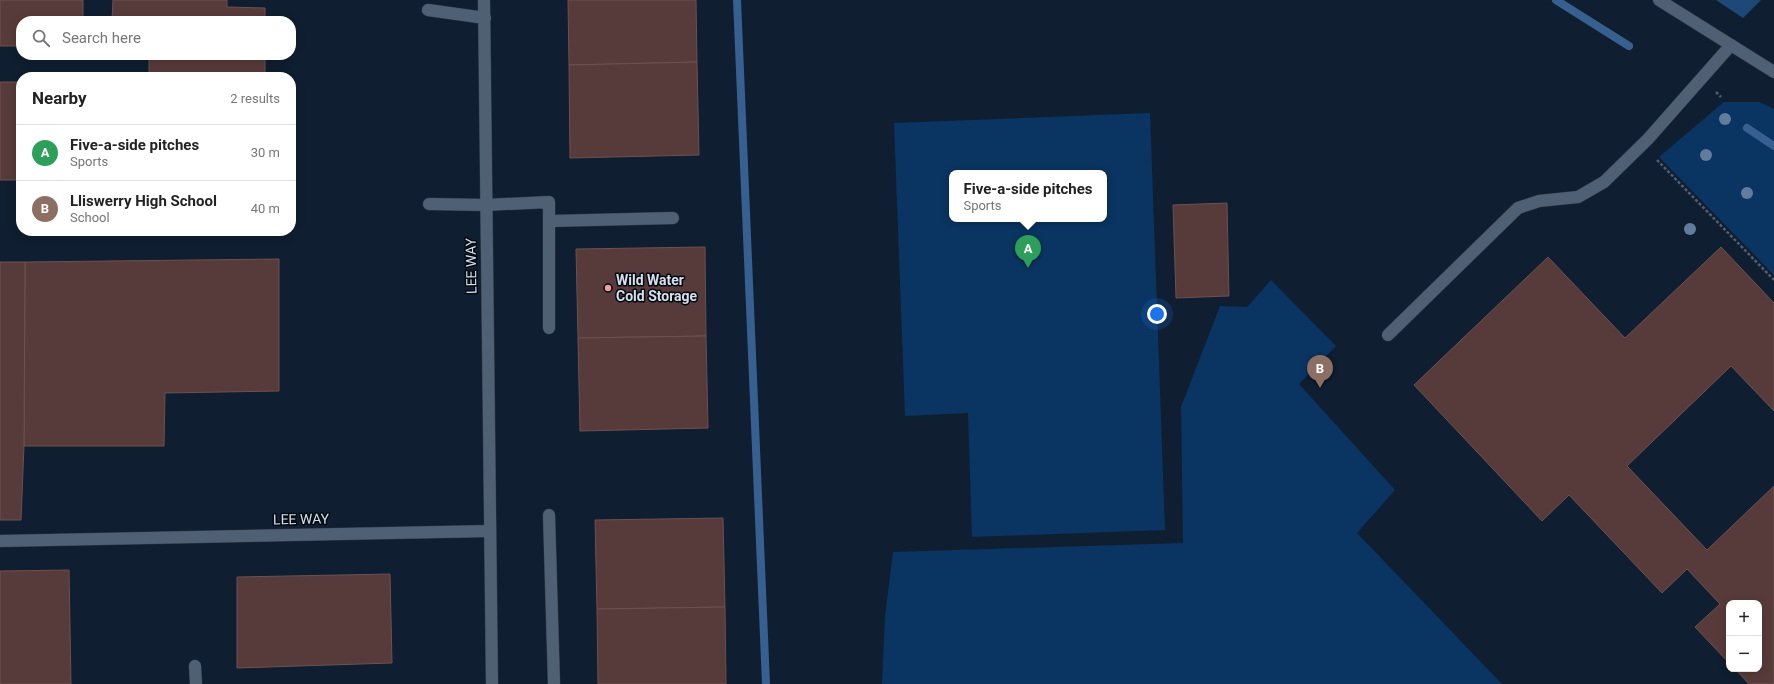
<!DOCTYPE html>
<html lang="en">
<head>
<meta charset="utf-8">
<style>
  :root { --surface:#fff; --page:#f6f6f6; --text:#222; --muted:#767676; --line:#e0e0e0; --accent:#0f766e }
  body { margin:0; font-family:Roboto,sans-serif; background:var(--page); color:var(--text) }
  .controls { position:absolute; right:12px; bottom:12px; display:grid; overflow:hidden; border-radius:8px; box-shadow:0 2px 10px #0003 }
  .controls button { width:36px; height:36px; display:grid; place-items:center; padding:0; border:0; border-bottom:1px solid var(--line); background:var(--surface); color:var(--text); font:20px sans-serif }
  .you { position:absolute; left:1157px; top:314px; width:14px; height:14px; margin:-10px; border:3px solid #fff; border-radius:50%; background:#1a73e8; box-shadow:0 0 0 6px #1a73e833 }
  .badge { display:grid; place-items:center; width:26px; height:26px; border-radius:50%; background:var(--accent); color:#fff; font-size:13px; font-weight:700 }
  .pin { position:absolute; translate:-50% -33px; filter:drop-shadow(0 1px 2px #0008) }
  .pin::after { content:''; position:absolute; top:21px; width:14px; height:12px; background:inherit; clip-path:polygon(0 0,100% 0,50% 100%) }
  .popup { position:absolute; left:949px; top:170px; width:158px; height:52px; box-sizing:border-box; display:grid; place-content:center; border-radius:8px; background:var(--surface); filter:drop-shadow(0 1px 3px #0005); font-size:13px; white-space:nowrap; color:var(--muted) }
  .popup b { font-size:15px; color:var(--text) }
  .popup::after { content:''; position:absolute; left:50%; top:100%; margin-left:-8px; border:8px solid transparent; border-top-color:var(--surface) }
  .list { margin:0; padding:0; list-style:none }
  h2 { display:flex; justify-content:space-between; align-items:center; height:52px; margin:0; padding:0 16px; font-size:17px }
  h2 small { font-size:13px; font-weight:400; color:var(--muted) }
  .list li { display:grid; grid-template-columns:26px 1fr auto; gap:12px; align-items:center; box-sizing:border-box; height:56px; padding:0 16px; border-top:1px solid var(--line) }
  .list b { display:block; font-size:15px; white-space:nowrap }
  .list p { margin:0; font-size:13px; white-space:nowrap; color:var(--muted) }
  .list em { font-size:13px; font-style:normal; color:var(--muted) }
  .icon { flex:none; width:22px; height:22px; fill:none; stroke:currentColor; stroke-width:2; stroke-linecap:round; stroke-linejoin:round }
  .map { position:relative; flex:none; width:1774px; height:684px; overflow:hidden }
  .search { position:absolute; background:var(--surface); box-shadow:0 2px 10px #0003; left:16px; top:16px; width:280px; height:44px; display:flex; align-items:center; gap:10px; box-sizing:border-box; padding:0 14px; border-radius:16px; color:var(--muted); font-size:15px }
  .panel { position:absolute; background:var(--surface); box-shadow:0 2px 10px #0003; left:16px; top:72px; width:280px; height:164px; border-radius:16px }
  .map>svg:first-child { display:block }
  .green { fill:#0a3562; fill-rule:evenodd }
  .forest { fill:#1e4877 }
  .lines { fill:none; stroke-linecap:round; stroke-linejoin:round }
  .stream { stroke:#376091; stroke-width:8 }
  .building { fill:#573b3a; stroke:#6e504f }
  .lane-casing { stroke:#2f3746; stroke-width:13 }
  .street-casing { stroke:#2f3746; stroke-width:13 }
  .secondary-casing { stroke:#2f3746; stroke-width:13 }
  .path { stroke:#515e6f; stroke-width:2.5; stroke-dasharray:3 2; stroke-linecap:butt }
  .lane { stroke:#4f6075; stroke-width:12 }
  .street { stroke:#4f6075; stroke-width:12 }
  .secondary { stroke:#4f6075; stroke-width:12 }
  .tree { fill:#617c9c }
  .poi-dot { fill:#f59b99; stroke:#03080f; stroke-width:1.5 }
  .labels { text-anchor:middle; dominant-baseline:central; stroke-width:3; stroke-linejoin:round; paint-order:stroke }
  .street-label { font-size:14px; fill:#d6e0ed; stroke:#03080f }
  .poi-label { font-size:14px; font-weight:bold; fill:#d6e0ed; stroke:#03080f; text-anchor:start }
</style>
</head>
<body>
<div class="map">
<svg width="1774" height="684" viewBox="0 0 1774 684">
  <rect width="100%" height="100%" fill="#0f1e30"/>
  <g class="green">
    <polygon points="1724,102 1759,102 1774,109 1774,275 1659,157"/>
    <path d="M1150 113 1165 530 972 537 968 413 905 416 894 123ZM952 173H1104V219H952Z"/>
    <polygon points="1271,280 1336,346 1299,384 1395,490 1357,533 1502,684 882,684 885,616 893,552 1183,543 1181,407 1220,306 1247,307"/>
  </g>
  <polygon class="forest" points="1716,0 1761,0 1743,18"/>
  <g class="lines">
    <g class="stream">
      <polyline points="737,0 766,684"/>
      <polyline points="1556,0 1629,46"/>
      <polyline points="1747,128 1774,146"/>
    </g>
  </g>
  <g class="building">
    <polygon points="0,0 83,0 83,21 21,21 21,46 0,46"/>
    <polygon points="113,0 227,0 227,7 265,8 265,21 112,21"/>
    <polygon points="568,0 696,0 697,62 569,65"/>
    <rect x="149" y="55" width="116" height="22"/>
    <polygon points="697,62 699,155 570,158 569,65"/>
    <rect x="0" y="82" width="21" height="98"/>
    <polygon points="1227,203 1229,296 1176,298 1173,205"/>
    <polygon points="705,247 706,336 578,338 576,249"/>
    <polygon points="1721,247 1774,303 1774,411 1731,366 1627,466 1707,550 1774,486 1774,684 1749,684 1735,669 1759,669 1759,603 1729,603 1729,663 1695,627 1720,604 1687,569 1662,593 1569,495 1542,521 1414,385 1548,257 1625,338"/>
    <polygon points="279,259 279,391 165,393 164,446 24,446 25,262"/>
    <polygon points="0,262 25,262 24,446 21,520 0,520"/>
    <polygon points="706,336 708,428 580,431 578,338"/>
    <polygon points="723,518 725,607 597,609 595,520"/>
    <polygon points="69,570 71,684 0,684 0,571"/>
    <polygon points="390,574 392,663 237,668 237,577"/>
    <polygon points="725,607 726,684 598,684 597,609"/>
  </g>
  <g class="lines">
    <g class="lane-casing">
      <g id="lane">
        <polyline points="428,10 485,18"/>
        <polyline points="429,204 486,205 549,202 549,328"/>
        <polyline points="550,221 673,218"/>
        <polyline points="1388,335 1518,208 1539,201 1578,197 1604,182 1648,139 1731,45"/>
        <polyline points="549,515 554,684"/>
        <polyline points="0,541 490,531"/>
        <polyline points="195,666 196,684"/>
      </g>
    </g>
    <g class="street-casing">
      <polyline id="street" points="484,0 492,684"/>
    </g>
    <g class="secondary-casing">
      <polyline id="secondary" points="1659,0 1774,72"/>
    </g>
    <g class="path">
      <polyline points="1716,92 1721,97"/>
      <polyline points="1657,160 1774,280"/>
    </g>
    <use href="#lane" class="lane"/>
    <use href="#street" class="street"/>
    <use href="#secondary" class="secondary"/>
  </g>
  <g class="tree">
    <circle cx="1725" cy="119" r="6"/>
    <circle cx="1706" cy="155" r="6"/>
    <circle cx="1747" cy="193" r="6"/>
    <circle cx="1690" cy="229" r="6"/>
  </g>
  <circle class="poi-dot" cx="608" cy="288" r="4"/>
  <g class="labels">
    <g class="street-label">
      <text transform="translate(471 266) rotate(-91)">LEE WAY</text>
      <text transform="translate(301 519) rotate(-1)">LEE WAY</text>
    </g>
    <g class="poi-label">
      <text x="616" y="280">Wild Water<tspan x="616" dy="16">Cold Storage</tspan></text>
    </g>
  </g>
</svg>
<div class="controls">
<button>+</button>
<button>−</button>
</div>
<div class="you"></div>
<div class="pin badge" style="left:1028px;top:268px;background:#2e9e5b">A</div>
<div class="popup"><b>Five-a-side pitches</b>Sports</div>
<div class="pin badge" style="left:1320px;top:388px;background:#8d6e63">B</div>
<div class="search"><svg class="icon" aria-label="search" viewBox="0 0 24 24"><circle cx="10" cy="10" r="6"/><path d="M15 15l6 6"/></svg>Search here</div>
<section class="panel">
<h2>Nearby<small>2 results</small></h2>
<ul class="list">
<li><span class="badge" style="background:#2e9e5b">A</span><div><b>Five-a-side pitches</b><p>Sports</p></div><em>30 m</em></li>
<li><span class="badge" style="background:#8d6e63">B</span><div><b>Lliswerry High School</b><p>School</p></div><em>40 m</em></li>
</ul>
</section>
</div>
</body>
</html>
